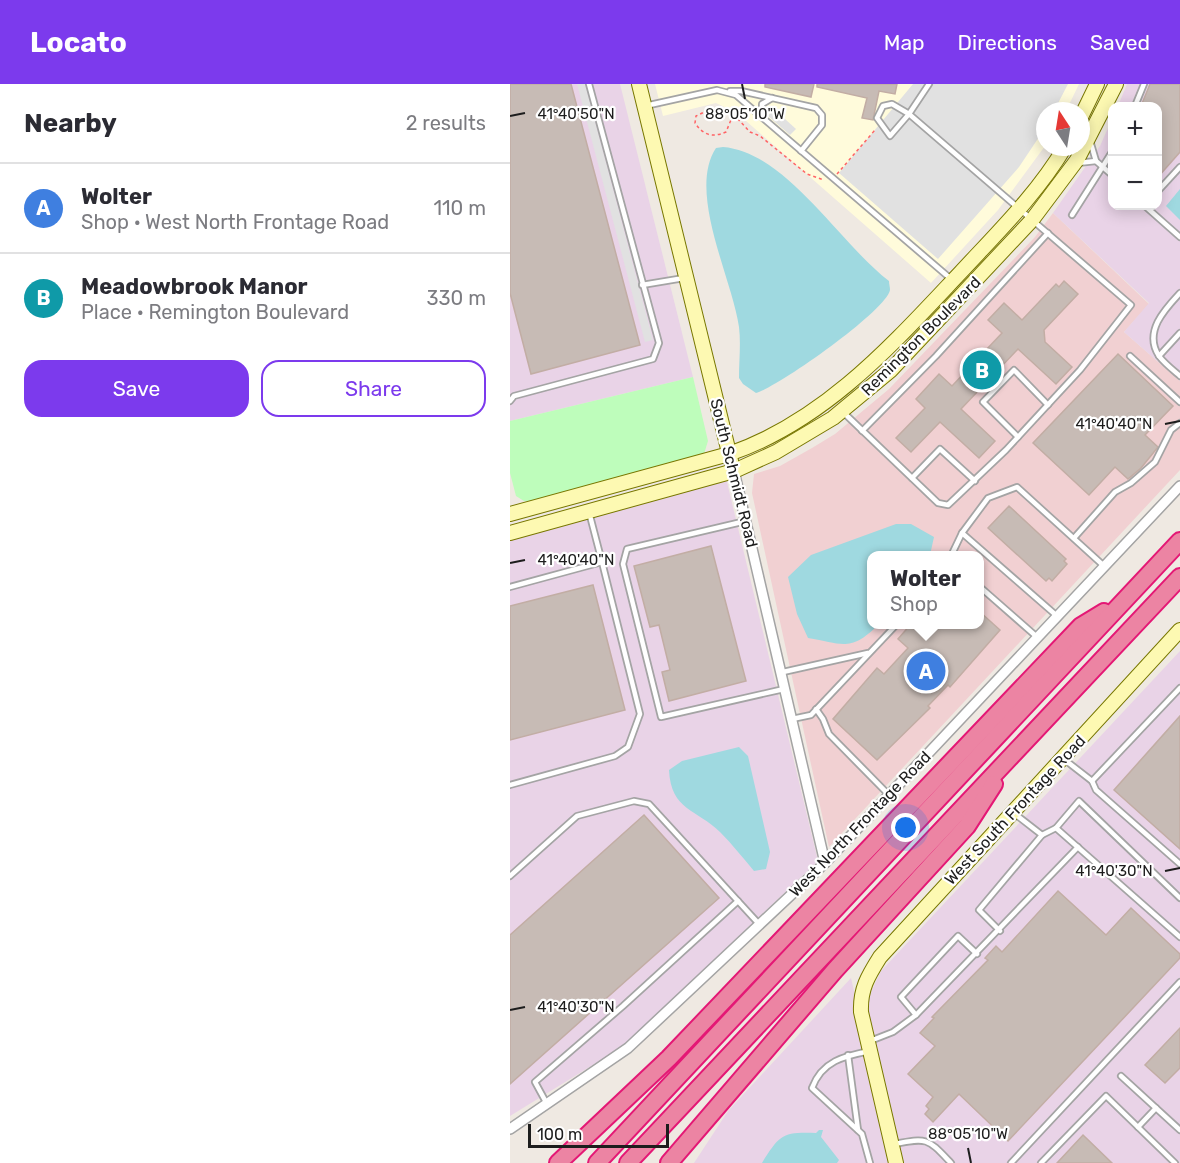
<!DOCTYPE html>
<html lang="en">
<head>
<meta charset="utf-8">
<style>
  :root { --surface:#fff; --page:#f2f2f3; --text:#2b2b33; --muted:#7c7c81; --line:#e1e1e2; --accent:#7c3aed }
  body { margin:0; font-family:Rubik,sans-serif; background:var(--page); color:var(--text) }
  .controls { position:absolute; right:18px; top:18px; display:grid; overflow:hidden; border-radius:12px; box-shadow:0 3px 15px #0003 }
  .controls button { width:54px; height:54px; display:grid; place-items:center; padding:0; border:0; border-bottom:2px solid var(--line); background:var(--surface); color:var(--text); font:30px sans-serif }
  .compass { position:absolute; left:526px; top:18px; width:54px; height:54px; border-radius:50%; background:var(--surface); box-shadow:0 3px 15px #0003; rotate:348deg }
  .scale { position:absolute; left:18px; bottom:15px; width:141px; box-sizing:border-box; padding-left:6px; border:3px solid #1d1d1d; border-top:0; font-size:16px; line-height:21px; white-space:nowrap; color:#1d1d1d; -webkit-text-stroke:4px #fff; paint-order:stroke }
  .you { position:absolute; left:396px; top:744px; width:21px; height:21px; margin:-15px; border:4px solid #fff; border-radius:50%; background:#1a73e8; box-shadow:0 0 0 9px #1a73e833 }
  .badge { display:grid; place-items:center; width:39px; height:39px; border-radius:50%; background:var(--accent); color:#fff; font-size:20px; font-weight:700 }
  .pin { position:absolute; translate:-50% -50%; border:3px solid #fff; box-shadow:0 2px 6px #0006 }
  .popup { position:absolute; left:357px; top:467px; width:117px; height:78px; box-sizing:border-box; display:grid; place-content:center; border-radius:12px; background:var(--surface); filter:drop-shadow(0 2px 4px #0005); font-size:20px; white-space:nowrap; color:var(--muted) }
  .popup b { font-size:22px; color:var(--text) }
  .popup::after { content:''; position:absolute; left:50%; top:100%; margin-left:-12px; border:12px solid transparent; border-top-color:var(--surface) }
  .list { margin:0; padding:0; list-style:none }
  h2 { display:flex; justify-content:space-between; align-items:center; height:78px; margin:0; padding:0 24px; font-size:26px }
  h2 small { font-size:20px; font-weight:400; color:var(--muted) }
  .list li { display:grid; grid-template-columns:39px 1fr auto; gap:18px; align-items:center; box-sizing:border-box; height:90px; padding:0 24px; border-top:2px solid var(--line) }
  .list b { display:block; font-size:22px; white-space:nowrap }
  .list p { margin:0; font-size:20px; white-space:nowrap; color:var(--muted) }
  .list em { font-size:20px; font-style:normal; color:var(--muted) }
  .actions { display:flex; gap:12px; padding:18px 24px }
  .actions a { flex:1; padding:14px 0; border:2px solid var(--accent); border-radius:18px; text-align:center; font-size:21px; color:var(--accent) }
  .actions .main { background:var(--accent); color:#fff }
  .map { position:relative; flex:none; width:670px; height:1079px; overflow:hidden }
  header { display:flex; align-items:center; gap:36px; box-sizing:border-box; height:84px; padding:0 30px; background:var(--accent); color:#fff }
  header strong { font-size:28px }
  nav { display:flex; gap:33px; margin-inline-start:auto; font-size:21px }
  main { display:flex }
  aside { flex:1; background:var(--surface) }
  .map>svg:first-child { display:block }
  .commercial { fill:#f1d0d2; fill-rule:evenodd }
  .industrial { fill:#e9d3e7 }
  .education { fill:#fffbdb }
  .park { fill:#befdbb }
  .parking { fill:#e1e1e1 }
  .water { fill:#9fd9e0 }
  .building { fill:#c7bbb5; stroke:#c2ada4; stroke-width:1.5 }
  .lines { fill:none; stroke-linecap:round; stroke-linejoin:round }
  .lane-casing { stroke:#a4a4a4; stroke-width:8 }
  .street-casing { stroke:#a4a4a4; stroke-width:12 }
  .secondary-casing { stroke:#787700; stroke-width:16 }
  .highway-casing { stroke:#e41875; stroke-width:20 }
  .path { stroke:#ff6365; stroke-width:1.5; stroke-dasharray:3 3; stroke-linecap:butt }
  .lane { stroke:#fff; stroke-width:4.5 }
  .street { stroke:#fff; stroke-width:9 }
  .secondary { stroke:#fdf9b2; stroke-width:14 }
  .highway { stroke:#ec84a3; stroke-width:16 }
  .ticks { fill:none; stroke:#1d1d1d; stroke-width:2 }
  .labels { text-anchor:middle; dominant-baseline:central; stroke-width:4.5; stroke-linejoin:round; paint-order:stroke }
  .street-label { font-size:16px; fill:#1d1d1d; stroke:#fff }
  .ticks-label { font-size:15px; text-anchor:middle; fill:#1d1d1d; stroke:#fff; stroke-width:4.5; stroke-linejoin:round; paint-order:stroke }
</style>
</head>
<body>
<header>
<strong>Locato</strong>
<nav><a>Map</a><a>Directions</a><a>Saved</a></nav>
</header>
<main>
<aside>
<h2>Nearby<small>2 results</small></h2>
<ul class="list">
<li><span class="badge" style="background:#3f7fe0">A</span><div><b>Wolter</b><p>Shop · West North Frontage Road</p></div><em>110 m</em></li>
<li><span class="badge" style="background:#0f9aa8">B</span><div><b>Meadowbrook Manor</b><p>Place · Remington Boulevard</p></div><em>330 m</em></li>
</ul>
<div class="actions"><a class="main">Save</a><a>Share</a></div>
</aside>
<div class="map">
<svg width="670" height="1079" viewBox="0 0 670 1079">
  <rect width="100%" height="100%" fill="#efe9e2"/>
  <path class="commercial" d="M543 129 639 220 614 248 670 297V386L319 763 242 409 244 390 270 382 302 364 325 350 379 305 525 153ZM362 472H470V540H362Z"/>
  <g class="industrial">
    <polygon points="0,0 110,0 183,293 0,337"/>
    <polygon points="617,0 670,0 670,297 614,248 639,219 543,129 590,62 602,35 602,122 648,122 648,22 608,22"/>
    <polygon points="216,394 308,777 112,963 0,1032 0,452"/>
    <polygon points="670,567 670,1079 393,1079 366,970 357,916 371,887"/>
    <polygon points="341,894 383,1079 184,1079 218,1027"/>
  </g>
  <polygon class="education" points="145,0 569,0 556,27 535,27 535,62 488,126 421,199 227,29 206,19 153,32"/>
  <polygon class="park" points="183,293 198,357 194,370 21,417 14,417 6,412 0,389 0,337"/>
  <g class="parking">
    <polygon points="67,0 75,0 143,256 135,258"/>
    <polygon points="403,0 558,0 544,27 535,27 535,44 509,83 428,175 329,89"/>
    <polygon points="264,25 286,45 280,51 258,32"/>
  </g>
  <g class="water">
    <path d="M213 63C276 68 329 159 379 197 379 200 380 203 380 206 376 227 268 303 246 309L233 300 229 294C229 277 231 259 229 243 222 194 177 108 206 64Z"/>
    <polygon points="670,105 670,136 656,122"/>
    <path d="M386 440H401L424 453 420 471 362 472V540L368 541C341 568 333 560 298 554L287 530 278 493 301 471Z"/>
    <path d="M229 663 238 672 260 768 256 785 244 787C233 774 222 760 210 748 187 725 161 727 159 686L172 677Z"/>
    <path d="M309 1046H313L311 1053 329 1076 327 1079H252C270 1050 273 1048 306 1049Z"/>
  </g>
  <g class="building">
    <polygon points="0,0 61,0 130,261 21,290 0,209"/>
    <polygon points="255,0 304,0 301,13 255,3"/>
    <polygon points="307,0 387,0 385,10 369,7 363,36 352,34 357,14 307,3"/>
    <polygon points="640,0 670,0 670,68 648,93 648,22 631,22"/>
    <polygon points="554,197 568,210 534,246 535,258 562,283 546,300 508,265 451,325 485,357 469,374 430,338 401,368 386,354 415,324 406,315 429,290 442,302 492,249 478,236 494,219 512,236 546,200 549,203"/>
    <polygon points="608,270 663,322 635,351 648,363 631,384 618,395 605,383 579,411 523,359"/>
    <polygon points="499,422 556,475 554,477 557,480 542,497 539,494 536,497 478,444"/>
    <polygon points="201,462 236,597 159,617 152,588 160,586 149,541 140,543 124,482"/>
    <polygon points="83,501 115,626 0,656 0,522"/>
    <polygon points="470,528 490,546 440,603 438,601 418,622 420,624 367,676 323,635 367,584 374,590 398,564 388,555 401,540 470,540"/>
    <polygon points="670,632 670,765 604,706"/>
    <polygon points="134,731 209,814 0,1000 0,851"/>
    <polygon points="548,807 596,851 621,824 670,870 670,874 498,1057 449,1010 423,1038 415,1030 419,1025 416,1022 423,1013 398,990 425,962 410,949 424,934 422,933 478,876 475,874 486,862 492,868"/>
    <polygon points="670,944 670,984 655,999 635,981"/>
    <polygon points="573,1051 602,1079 547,1079"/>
  </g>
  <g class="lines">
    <g class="lane-casing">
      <g id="lane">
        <polyline points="220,7 231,7 306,24 312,31 312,41 291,67"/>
        <polyline points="135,22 207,6 226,11 441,195"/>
        <polyline points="625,22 634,0"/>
        <polyline points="252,32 252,20 262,14"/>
        <polyline points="581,60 586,77 602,91"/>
        <polyline points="568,79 586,77"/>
        <polyline points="648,107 670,83"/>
        <polyline points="635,122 670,153"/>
        <polyline points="562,131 602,68"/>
        <polyline points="132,201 174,194"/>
        <path d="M670 209C655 225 633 248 649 272 654 279 663 286 670 292"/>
        <polyline points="620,272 670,318"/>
        <polyline points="649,272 670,249"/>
        <polyline points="0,317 4,312 143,275 149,259 79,0"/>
        <polyline points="334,329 428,419 438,421 496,366 570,286 621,221 399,30 382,20 373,22 367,34 380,52 399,30 419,0"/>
        <polyline points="352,347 426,272 538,149"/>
        <polyline points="508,353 473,318 504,286 538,321"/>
        <polyline points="402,394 430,365 465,397"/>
        <polyline points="236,437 117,465 113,480 151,633 274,605"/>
        <polyline points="452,449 478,414 507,403 594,482"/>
        <polyline points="564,454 605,408 621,399 645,378 661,346 670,339"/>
        <polyline points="441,472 452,449 547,532"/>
        <polyline points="0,503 92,478 79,428"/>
        <polyline points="470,503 527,553"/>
        <polyline points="273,588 358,569"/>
        <polyline points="306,625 313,635 319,650 379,711"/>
        <polyline points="282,635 301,631 387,540"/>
        <polyline points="555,676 582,697 670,604"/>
        <polyline points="582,697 586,706 670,780"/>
        <polyline points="0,701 105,672 118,663 130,630 92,478"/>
        <polyline points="505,730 532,751 546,744 670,853"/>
        <polyline points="546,744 569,717 670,814"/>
        <polyline points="0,792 67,732 124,717 139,720 249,840"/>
        <polyline points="490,847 469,826 532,751"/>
        <polyline points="406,931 391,913 448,852 467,870"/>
        <polyline points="360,957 383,948 406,931 568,763"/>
        <path d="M360 967C334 972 312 977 302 1004L352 1050 360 1079"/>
        <polyline points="338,971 348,1046"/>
        <polyline points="611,992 670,1046"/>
        <polyline points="37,1020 25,998 113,922 228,817"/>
        <polyline points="628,1043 646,1024"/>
        <path d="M385 1060C418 1053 418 1055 441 1079"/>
        <polyline points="501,1079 670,898"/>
        <polyline points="531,1079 596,1012 665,1079"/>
      </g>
    </g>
    <g class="street-casing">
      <g id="street">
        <polyline points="224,387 315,779"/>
        <polyline points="0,1045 118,964 315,779 670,402"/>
      </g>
    </g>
    <g class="secondary-casing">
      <g id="secondary">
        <polyline points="129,0 221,377"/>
        <polyline points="571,33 587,0"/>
        <path d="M0 430 219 370C315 337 382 261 450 189 487 149 527 110 555 63"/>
        <polyline points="0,449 224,387 266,368 323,334 381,286 522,136 567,76 606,0"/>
        <path d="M386 1079 351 928C350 905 358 892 370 873L670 546"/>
      </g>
    </g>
    <g class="highway-casing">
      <g id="highway">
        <polyline points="48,1079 159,974 571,542 594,528"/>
        <polyline points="87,1079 670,457"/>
        <polyline points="118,1079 670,493"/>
        <polyline points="159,1079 325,886 457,742 484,700"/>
      </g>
    </g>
    <g class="path">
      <path d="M223 31 216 48C202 54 193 51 185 39L186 32 203 24 214 25 227 34 240 48 250 52 297 90 314 96"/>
      <polyline points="327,90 365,46"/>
    </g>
    <use href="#lane" class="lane"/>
    <use href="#street" class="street"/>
    <use href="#secondary" class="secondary"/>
    <use href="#highway" class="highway"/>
  </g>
  <path class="ticks" d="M232 0 235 15M0 32 15 29M655 340 670 337M0 479 15 476M655 787 670 784M0 926 15 923M458 1064 461 1079"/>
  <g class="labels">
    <g class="street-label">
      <text transform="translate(411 252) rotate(-45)">Remington Boulevard</text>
      <text transform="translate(224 389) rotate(76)">South Schmidt Road</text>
      <text transform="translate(505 726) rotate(-47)">West South Frontage Road</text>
      <text transform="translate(350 740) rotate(-46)">West North Frontage Road</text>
    </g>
  </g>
  <g class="ticks-label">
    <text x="66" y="35">41°40'50"N</text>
    <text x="235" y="35">88°05'10"W</text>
    <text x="604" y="345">41°40'40"N</text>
    <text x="66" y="481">41°40'40"N</text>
    <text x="604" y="792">41°40'30"N</text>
    <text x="66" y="928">41°40'30"N</text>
    <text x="458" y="1055">88°05'10"W</text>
  </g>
</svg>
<div class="controls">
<button>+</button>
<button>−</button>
</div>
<svg class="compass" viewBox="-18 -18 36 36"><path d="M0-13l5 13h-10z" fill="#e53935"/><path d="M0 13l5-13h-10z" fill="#7c7c81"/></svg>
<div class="scale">100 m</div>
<div class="you"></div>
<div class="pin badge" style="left:416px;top:587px;background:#3f7fe0">A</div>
<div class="popup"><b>Wolter</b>Shop</div>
<div class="pin badge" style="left:472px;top:286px;background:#0f9aa8">B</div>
</div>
</main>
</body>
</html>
